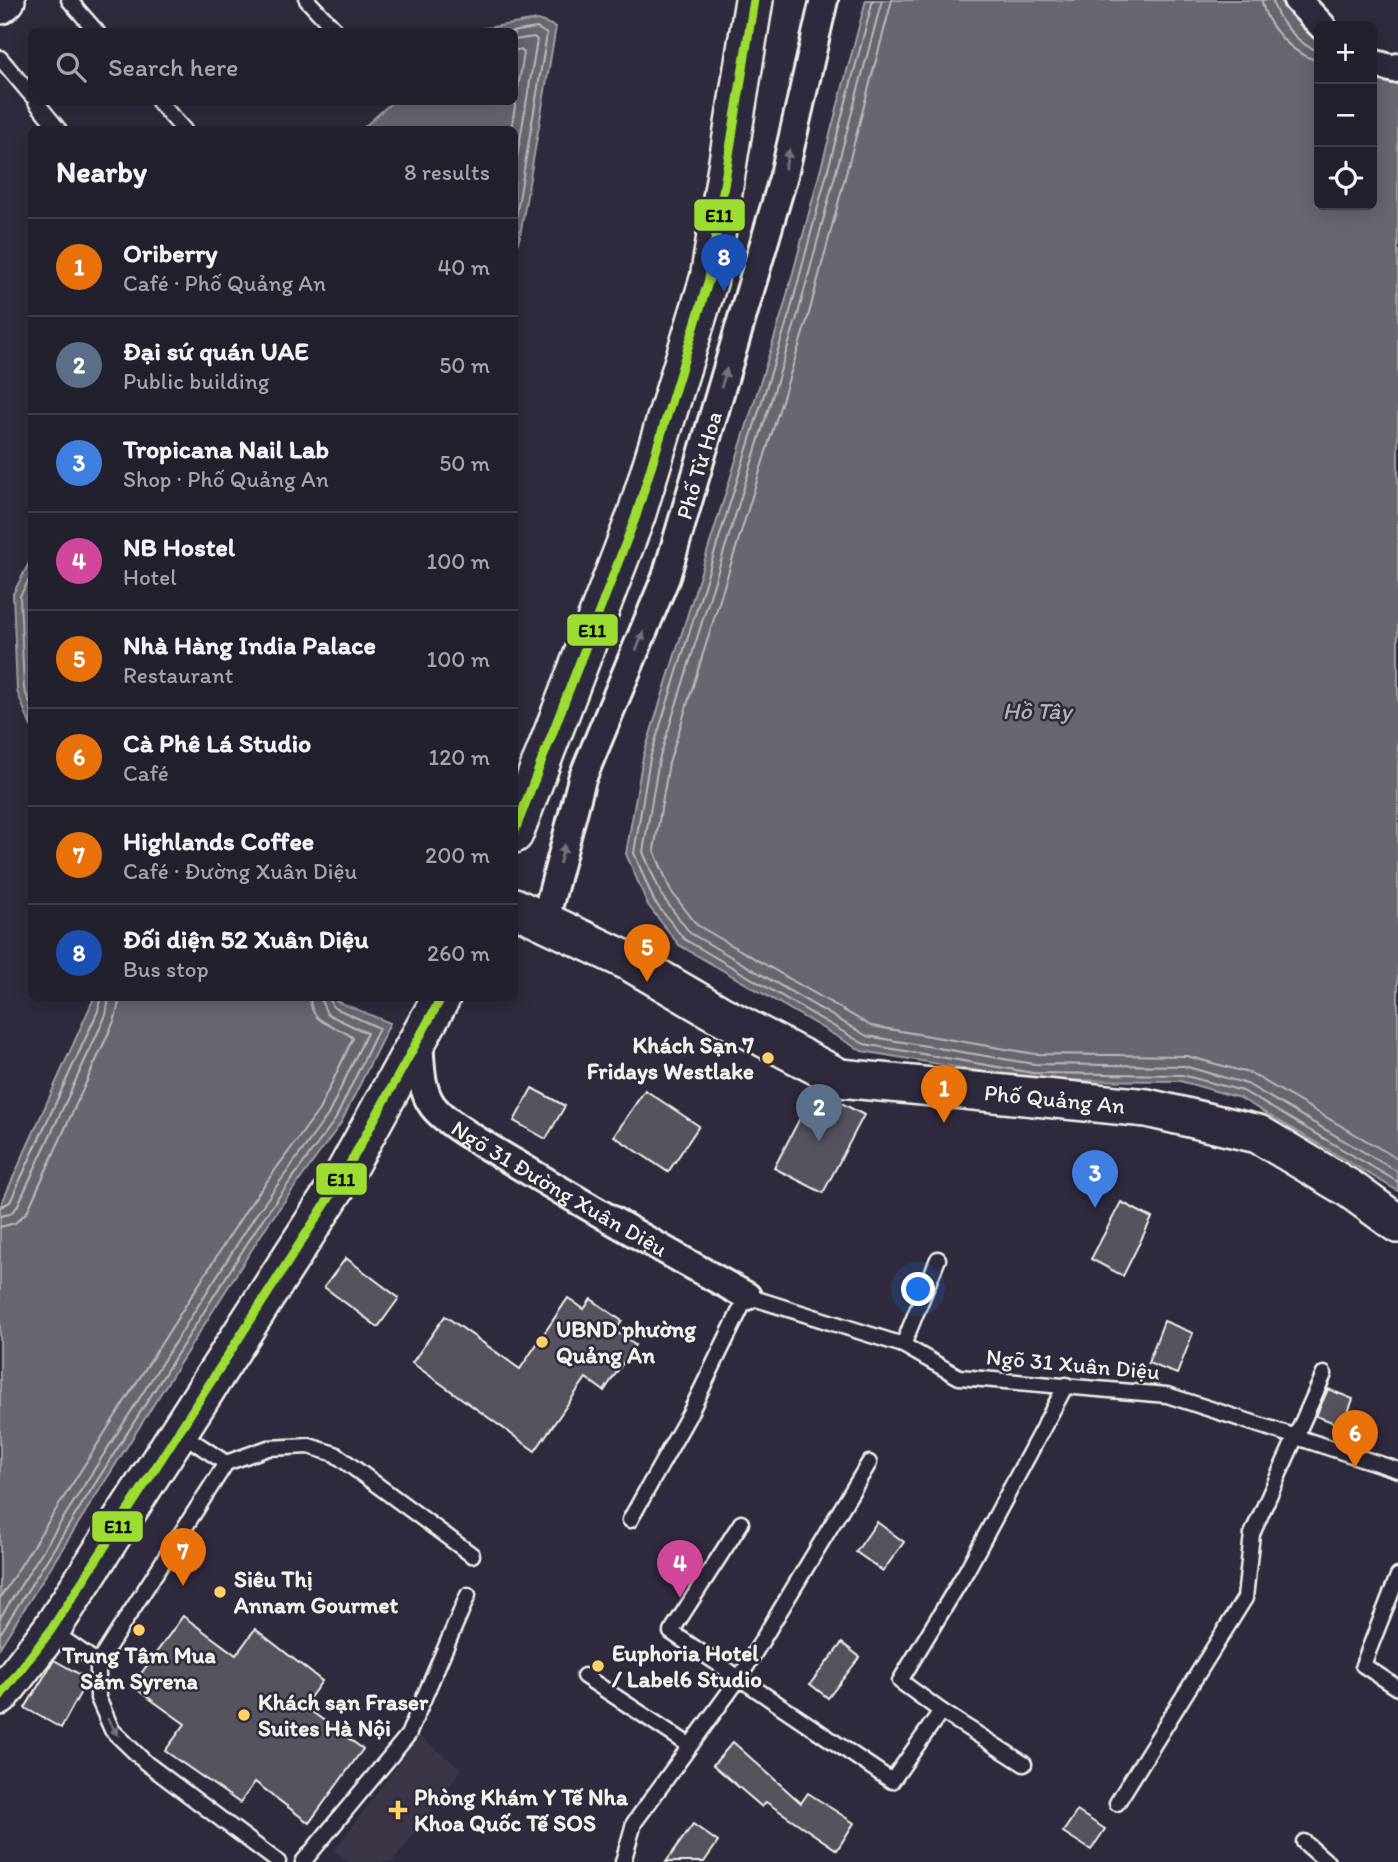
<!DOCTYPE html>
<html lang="en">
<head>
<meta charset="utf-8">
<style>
  :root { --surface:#23202e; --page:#2b2836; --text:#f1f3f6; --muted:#a3a3aa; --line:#403e4a; --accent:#ffd166 }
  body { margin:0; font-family:Itim,sans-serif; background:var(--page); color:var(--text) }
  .controls { position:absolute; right:21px; top:21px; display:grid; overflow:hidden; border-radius:10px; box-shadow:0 4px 18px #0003 }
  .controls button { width:63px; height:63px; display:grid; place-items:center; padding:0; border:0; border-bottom:2px solid var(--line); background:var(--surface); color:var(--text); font:35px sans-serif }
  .you { position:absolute; left:919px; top:1290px; width:24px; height:24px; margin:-18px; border:5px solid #fff; border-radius:50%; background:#1a73e8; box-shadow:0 0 0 10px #1a73e833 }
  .badge { display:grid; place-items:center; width:46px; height:46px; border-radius:50%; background:var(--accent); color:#fff; font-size:23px; font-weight:700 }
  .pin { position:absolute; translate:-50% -58px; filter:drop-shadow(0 2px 4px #0008) }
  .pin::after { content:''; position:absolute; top:37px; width:24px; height:21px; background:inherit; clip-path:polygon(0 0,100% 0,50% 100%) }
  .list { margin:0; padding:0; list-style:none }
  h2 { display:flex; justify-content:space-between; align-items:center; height:91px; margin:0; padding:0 28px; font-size:30px }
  h2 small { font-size:23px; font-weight:400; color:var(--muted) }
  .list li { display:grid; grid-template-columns:46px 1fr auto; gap:21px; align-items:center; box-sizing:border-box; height:98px; padding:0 28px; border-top:2px solid var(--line) }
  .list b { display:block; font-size:26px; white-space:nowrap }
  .list p { margin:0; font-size:23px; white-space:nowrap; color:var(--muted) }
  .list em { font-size:23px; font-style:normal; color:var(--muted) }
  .icon { flex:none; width:38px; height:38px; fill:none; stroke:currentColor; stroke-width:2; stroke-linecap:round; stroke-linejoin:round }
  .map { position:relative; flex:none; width:1398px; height:1862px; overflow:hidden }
  .search { position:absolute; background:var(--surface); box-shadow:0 4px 18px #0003; left:28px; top:28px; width:490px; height:77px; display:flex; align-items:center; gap:18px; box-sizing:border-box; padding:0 24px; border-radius:10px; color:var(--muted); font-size:26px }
  .panel { position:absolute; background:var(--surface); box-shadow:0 4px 18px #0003; left:28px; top:126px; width:490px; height:875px; border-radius:10px }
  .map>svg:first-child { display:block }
  .built { fill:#3b3647 }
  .water { fill:#6a6670; stroke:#a19ea0; stroke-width:2 }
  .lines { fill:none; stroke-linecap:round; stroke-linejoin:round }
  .shore { stroke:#bdb9b8; stroke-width:2 }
  .building { fill:#56525f; stroke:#f4f1e8; stroke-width:2 }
  .lane-casing { stroke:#f4f1e8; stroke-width:19 }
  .street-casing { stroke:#f4f1e8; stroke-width:32 }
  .secondary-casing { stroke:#f4f1e8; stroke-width:42 }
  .lane { stroke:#2f2a3d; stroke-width:14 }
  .street { stroke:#2f2a3d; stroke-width:26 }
  .secondary { stroke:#2f2a3d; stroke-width:37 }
  .bus-1-casing { stroke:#2f2a3d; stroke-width:14 }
  .bus-1 { stroke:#9cdd31; stroke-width:9 }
  .oneway { fill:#747079 }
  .poi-dot { fill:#ffd166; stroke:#2f2a3d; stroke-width:2.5 }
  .labels { text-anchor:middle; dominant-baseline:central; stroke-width:5; stroke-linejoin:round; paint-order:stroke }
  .street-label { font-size:23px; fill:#f4f1e8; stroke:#2f2a3d }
  .poi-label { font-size:23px; font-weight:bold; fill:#f4f1e8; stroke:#2f2a3d; text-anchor:start }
  .water-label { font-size:24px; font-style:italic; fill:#b6b2b2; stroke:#2f2a3d }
  .line-badge { stroke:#2f2a3d; stroke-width:2.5 }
  .pale-badge-label { font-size:19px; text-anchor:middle; font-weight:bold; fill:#111 }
</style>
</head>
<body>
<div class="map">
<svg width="1398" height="1862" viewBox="0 0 1398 1862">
  <rect width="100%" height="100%" fill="#2f2a3d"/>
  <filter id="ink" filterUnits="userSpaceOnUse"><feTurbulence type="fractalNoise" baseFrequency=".0143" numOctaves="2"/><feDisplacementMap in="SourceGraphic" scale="14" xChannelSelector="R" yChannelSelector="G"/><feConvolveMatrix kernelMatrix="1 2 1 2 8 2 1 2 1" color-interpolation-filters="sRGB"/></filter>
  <g filter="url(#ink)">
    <polygon class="built" points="419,1736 462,1769 393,1862 349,1862 334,1851"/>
    <g class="water">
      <polygon points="866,0 1286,0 1319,37 1319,205 1372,205 1372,73 1398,77 1398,1191 1240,1098 1180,1081 1033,1080 862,1051 679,945 648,905 626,854 643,757 783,310"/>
      <polygon points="538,20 556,27 520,236 515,251 514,130 362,129 392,102 514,102 514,32 467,31"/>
      <polygon points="31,559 31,727 17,691 13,594"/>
      <polygon points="94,998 336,998 336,1001 390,1023 341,1123 268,1224 0,1647 0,1207"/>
    </g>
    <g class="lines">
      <g class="shore">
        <polyline points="873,0 790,312 650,758 634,853 654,901 684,939 864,1044 1033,1073 1182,1075 1243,1091 1398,1182"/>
        <polyline points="882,0 798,314 659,760 643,852 662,896 690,933 867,1036 1034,1064 1184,1066 1247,1084 1398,1172"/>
        <polyline points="892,0 808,317 669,763 654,850 671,891 697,925 871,1026 1035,1054 1187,1056 1252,1074 1398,1159"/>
        <path d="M1262 0C1263 23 1296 59 1319 60"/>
        <path d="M1273 0C1274 17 1302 49 1319 50"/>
        <polyline points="511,32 537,28 547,34 514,229"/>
        <polyline points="514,40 534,37 537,40 514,175"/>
        <polyline points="511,130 524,53 521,50 514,50"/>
        <polyline points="32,574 20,596 24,689 32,708"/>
        <polyline points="0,1207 10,1202 98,1011 100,998"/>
        <polyline points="0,1216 10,1214 17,1207 106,1015 109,998"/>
        <polyline points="0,1227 15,1223 27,1212 115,1019 120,998"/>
        <path d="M0 1598 246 1210 319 1110 353 1038C336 1023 311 1027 310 998"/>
        <polyline points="0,1618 255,1216 328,1115 367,1033 327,1014 320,998"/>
        <polyline points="0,1634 262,1220 335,1120 379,1028 333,1007 329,998"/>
      </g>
    </g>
    <g class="building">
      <polygon points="532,1088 565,1106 546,1139 514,1121"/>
      <polygon points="815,1089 864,1115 823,1193 774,1168"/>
      <polygon points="645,1090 699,1126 668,1172 614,1136"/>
      <polygon points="1121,1202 1152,1218 1123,1276 1091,1259"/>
      <polygon points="346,1258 399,1298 378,1327 324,1287"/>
      <polygon points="568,1298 584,1309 591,1299 622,1321 615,1331 635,1345 604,1391 586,1378 535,1451 412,1363 445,1316 520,1369"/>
      <polygon points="1164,1321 1193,1333 1177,1374 1148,1363"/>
      <polygon points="1328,1389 1353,1399 1343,1426 1316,1416"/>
      <polygon points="877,1522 904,1542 883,1571 856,1552"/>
      <polygon points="183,1616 236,1655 255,1629 322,1681 304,1706 363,1749 309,1823 255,1782 240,1803 165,1751 185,1724 132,1686"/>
      <polygon points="842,1643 860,1657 828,1698 810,1684"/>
      <polygon points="54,1660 88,1679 61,1728 25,1708"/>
      <polygon points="733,1742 801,1803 808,1793 854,1823 837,1850 766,1802 762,1807 713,1765"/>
      <polygon points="1077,1811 1105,1829 1091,1850 1063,1832"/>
      <polygon points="693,1824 718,1842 704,1862 666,1862"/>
    </g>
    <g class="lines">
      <g class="lane-casing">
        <g id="lane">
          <polyline points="69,0 97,32"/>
          <polyline points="307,0 337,32"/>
          <polyline points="0,58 32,96"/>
          <polyline points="36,102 59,130"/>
          <polyline points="159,102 184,130"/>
          <polyline points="903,1345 938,1259"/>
          <polyline points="179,1432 226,1463"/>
          <polyline points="630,1520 690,1413 747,1296 903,1345 959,1377 1167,1395 1398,1470"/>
          <polyline points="741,1523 671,1632 892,1781 941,1711 900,1681 967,1570 1066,1385"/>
          <polyline points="1398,1576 1363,1665 1398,1688"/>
          <polyline points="52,1631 98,1663 226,1463 268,1448 309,1446 335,1454 472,1555"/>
          <polyline points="98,1663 98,1698 112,1730 146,1763 278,1862"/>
          <polyline points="584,1676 689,1745"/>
          <polyline points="941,1711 1024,1764"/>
          <polyline points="1117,1803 1245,1598 1252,1534 1324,1374"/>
          <polyline points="1304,1842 1327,1862"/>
          <polyline points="303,1862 408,1735 468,1595"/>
          <polyline points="623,1862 634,1823 740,1677 869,1463"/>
        </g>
      </g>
      <g class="street-casing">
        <g id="street">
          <polyline points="1297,0 1322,26"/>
          <polyline points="1372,63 1394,69 1398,67"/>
          <path id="s1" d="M545 920 582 779 666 577 784 175 824 0"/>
          <path id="s2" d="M419 1043C421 1063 420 1088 432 1105 444 1123 495 1151 515 1163 591 1209 669 1253 747 1296"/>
        </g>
      </g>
      <g class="secondary-casing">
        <g id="secondary">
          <polyline points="0,5 6,0"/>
          <polyline points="514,834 636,516 709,279 754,0"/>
          <path id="s3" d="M514 907 630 962 719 1014 840 1078 1147 1108 1258 1134 1350 1189 1398 1224"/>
          <polyline points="0,1696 51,1630 342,1178 441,998"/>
        </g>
      </g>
      <use href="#lane" class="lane"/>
      <use href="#street" class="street"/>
      <use href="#secondary" class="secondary"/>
      <g class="bus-1-casing">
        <g id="bus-1">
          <polyline points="514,833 636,516 709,279 754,0"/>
          <polyline points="0,1696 51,1630 342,1178 441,998"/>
        </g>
      </g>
      <use href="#bus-1" class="bus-1"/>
    </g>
    <defs><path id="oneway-solid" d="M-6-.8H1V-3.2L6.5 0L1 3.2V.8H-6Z" transform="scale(1.75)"/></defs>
    <g class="oneway">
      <use href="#oneway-solid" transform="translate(787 159) rotate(-77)"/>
      <use href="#oneway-solid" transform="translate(724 378) rotate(-74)"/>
      <use href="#oneway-solid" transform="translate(640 641) rotate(-68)"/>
      <use href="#oneway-solid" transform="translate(562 854) rotate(-75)"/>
      <use href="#oneway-solid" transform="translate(113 1727) rotate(57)"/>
    </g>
  </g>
  <g class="poi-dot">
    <circle cx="768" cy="1058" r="7"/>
    <circle cx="542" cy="1342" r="7"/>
    <circle cx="220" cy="1592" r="7"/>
    <circle cx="139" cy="1630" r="7"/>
    <circle cx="598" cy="1666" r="7"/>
    <circle cx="244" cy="1715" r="7"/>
    <path d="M394.5 1799.5h7v7h7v7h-7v7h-7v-7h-7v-7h7z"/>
  </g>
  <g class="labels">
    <g class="street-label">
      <text stroke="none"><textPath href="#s1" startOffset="481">Phố Từ Hoa</textPath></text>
      <text stroke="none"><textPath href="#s3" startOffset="584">Phố Quảng An</textPath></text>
      <text stroke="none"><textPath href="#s2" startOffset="217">Ngõ 31 Đường Xuân Diệu</textPath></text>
      <text transform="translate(1073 1364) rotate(5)">Ngõ 31 Xuân Diệu</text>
    </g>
    <g class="poi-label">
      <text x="754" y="1045" text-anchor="end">Khách Sạn 7<tspan x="754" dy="26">Fridays Westlake</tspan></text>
      <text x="556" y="1329">UBND phường<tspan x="556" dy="26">Quảng An</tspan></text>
      <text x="234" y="1579">Siêu Thị<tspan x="234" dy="26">Annam Gourmet</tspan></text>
      <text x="612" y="1653">Euphoria Hotel<tspan x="612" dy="26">/ Label6 Studio</tspan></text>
      <text x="139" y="1655" text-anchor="middle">Trung Tâm Mua<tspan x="139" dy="26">Sắm Syrena</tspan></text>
      <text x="258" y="1702">Khách sạn Fraser<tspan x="258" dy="26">Suites Hà Nội</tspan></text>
      <text x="414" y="1797">Phòng Khám Y Tế Nha<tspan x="414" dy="26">Khoa Quốc Tế SOS</tspan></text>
    </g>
    <g class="water-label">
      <text x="1037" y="710">Hồ Tây</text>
    </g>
  </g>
  <g class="line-badge">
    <rect x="693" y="198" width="53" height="34" rx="7" fill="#9cdd31"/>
    <rect x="566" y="613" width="53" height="34" rx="7" fill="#9cdd31"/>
    <rect x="315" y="1162" width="53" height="34" rx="7" fill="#9cdd31"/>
    <rect x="91" y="1510" width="53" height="33" rx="7" fill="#9cdd31"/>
  </g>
  <g class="pale-badge-label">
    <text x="719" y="222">E11</text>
    <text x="592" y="637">E11</text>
    <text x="341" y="1186">E11</text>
    <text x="118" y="1533">E11</text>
  </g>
</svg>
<div class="controls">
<button>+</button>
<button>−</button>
<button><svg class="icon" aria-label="locate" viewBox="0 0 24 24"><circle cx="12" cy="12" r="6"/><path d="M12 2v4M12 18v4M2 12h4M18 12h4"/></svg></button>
</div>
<div class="you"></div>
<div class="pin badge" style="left:944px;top:1123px;background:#e8710a">1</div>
<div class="pin badge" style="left:819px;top:1142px;background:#5c6f8a">2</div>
<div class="pin badge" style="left:1095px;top:1208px;background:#3f7fe0">3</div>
<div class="pin badge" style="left:680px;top:1598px;background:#d1479c">4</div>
<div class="pin badge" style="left:647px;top:982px;background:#e8710a">5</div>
<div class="pin badge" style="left:1355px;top:1468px;background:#e8710a">6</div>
<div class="pin badge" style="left:183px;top:1586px;background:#e8710a">7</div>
<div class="pin badge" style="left:724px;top:292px;background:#1a4fb4">8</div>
<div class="search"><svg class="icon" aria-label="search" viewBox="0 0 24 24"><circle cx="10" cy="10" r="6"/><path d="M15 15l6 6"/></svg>Search here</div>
<section class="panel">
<h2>Nearby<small>8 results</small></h2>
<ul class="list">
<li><span class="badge" style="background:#e8710a">1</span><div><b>Oriberry</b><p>Café · Phố Quảng An</p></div><em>40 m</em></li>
<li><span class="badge" style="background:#5c6f8a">2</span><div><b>Đại sứ quán UAE</b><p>Public building</p></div><em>50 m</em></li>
<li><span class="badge" style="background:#3f7fe0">3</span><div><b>Tropicana Nail Lab</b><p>Shop · Phố Quảng An</p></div><em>50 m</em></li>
<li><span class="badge" style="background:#d1479c">4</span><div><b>NB Hostel</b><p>Hotel</p></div><em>100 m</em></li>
<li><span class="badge" style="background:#e8710a">5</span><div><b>Nhà Hàng India Palace</b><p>Restaurant</p></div><em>100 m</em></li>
<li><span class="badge" style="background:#e8710a">6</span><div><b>Cà Phê Lá Studio</b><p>Café</p></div><em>120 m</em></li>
<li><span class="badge" style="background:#e8710a">7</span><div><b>Highlands Coffee</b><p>Café · Đường Xuân Diệu</p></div><em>200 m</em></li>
<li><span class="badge" style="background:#1a4fb4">8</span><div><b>Đối diện 52 Xuân Diệu</b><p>Bus stop</p></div><em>260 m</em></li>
</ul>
</section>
</div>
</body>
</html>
